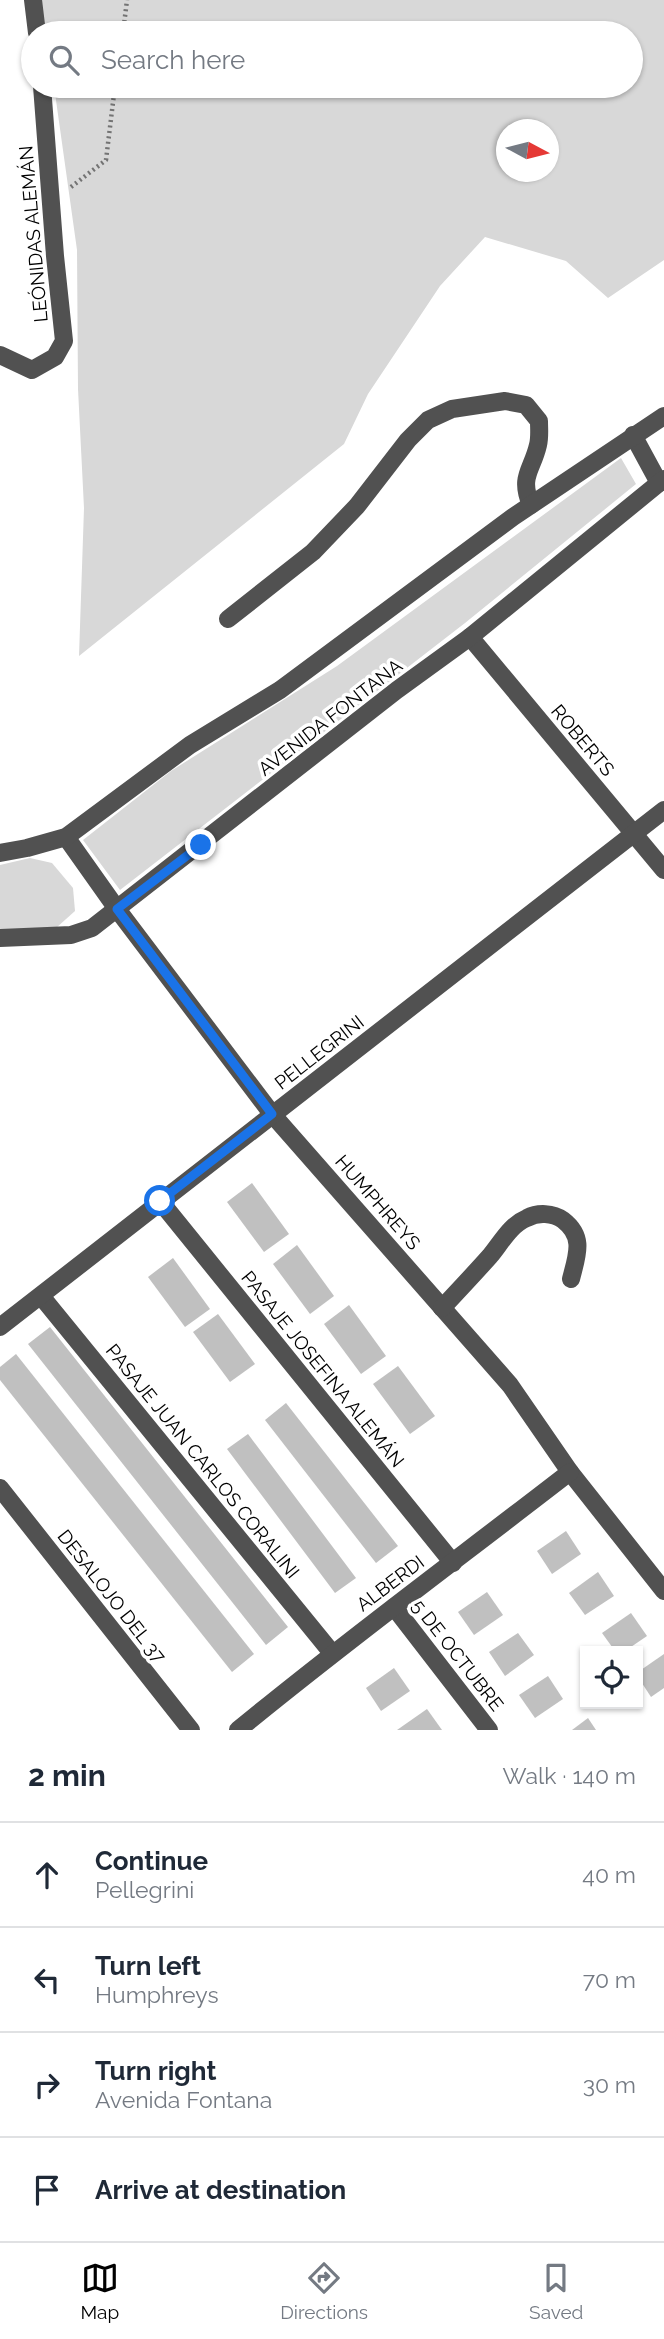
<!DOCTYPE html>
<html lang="en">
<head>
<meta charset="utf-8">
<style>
  :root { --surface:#fff; --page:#f2f2f3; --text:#1f2937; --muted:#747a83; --line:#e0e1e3; --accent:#000 }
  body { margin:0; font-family:Raleway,sans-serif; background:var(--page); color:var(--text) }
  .controls { position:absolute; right:21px; bottom:21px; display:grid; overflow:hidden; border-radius:0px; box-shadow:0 2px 5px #0004 }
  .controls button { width:63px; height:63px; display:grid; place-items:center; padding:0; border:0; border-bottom:2px solid var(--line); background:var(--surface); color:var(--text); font:35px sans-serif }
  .compass { position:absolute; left:496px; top:119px; width:63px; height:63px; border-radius:50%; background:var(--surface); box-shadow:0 2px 5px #0004; rotate:97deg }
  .stop { position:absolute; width:21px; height:21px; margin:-16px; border:5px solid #1a73e8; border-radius:50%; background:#fff }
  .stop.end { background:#1a73e8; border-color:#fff; box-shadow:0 2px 7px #0008 }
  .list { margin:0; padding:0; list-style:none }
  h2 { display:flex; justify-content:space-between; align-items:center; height:91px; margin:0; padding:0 28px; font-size:30px }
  h2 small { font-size:23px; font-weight:400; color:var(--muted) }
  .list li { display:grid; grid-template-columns:46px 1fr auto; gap:21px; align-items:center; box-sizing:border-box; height:105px; padding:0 28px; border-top:2px solid var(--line) }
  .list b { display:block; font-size:26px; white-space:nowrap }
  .list p { margin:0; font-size:23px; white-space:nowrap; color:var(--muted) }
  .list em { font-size:23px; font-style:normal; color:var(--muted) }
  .icon { flex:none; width:38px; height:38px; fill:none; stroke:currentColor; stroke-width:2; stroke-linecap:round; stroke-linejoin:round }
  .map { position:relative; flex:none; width:664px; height:1730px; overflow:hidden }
  .search { position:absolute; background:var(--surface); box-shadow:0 2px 5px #0004; left:21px; right:21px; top:21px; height:77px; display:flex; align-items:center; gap:18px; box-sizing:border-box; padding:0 24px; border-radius:38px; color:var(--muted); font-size:26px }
  .sheet { height:511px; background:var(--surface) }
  nav { display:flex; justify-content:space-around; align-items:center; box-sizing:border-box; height:98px; border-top:2px solid var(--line); background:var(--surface); font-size:19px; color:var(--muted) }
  nav a { display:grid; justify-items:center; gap:4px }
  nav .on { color:var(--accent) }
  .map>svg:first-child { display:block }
  .green { fill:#d8d8d8; fill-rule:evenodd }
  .building { fill:#c0c0c0 }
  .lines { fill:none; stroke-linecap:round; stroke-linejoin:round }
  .path { stroke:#737373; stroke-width:4.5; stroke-dasharray:2 3.5; stroke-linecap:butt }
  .minor { stroke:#515151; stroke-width:18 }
  .route { stroke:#1a73e8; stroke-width:9 }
  .labels { text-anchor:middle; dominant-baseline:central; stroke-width:7; stroke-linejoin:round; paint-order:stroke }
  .street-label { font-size:19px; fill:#000; stroke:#fff }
</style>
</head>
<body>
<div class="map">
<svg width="664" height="1730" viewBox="0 0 664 1730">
  <rect width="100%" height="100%" fill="#fff"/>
  <g class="green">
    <path d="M40 0H664V260L608 298 566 261 485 237 440 286 368 394 344 444 79 656 84 508 78 389 77 250 54 86H631V33H45ZM506 130H548V172H506Z"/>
    <polygon points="621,458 636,484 465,623 120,890 83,840 171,771 337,666"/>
    <polygon points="30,858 52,863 73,888 75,911 56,928 0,931 0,865"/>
  </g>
  <g class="building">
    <polygon points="252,1183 289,1234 264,1252 227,1202"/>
    <polygon points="297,1245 334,1296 310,1314 273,1264"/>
    <polygon points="173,1258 210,1309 185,1327 148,1277"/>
    <polygon points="349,1305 386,1356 361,1374 324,1324"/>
    <polygon points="218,1314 255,1364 230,1382 193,1332"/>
    <polygon points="50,1327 288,1627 266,1645 28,1344"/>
    <polygon points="16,1354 254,1654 232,1672 0,1380 0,1367"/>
    <polygon points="398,1366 435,1416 410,1434 373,1384"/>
    <polygon points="286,1403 398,1546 376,1563 265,1420"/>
    <polygon points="248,1434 356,1578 335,1593 227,1449"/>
    <polygon points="566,1531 581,1554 552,1574 537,1551"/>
    <polygon points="598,1572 614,1596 585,1615 569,1593"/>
    <polygon points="487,1592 503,1615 474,1635 458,1612"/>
    <polygon points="631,1613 647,1636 625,1651 615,1651 602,1633"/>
    <polygon points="518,1633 534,1655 505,1676 489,1652"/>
    <polygon points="664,1654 664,1688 651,1697 638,1677 638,1672"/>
    <polygon points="394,1668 410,1691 381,1711 366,1688"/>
    <polygon points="548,1676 563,1699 535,1718 519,1695"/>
    <polygon points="427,1709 442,1730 397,1730"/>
    <polygon points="588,1718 596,1730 572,1730"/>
  </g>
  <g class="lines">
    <g class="path">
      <polyline points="123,33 127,0"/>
      <polyline points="71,187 106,160 115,86"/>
    </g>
    <g class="minor">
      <polyline points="33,0 37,33"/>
      <polyline points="0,355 32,370 55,357 64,341 55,256 42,86"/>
      <polyline points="633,435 659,483"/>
      <path d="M228 619 313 552 357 506 408 440 428 420 452 409 505 401 526 405 539 421C539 429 540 437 538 445 532 471 519 476 531 505"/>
      <polyline points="470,637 664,870"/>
      <polyline points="66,837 117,909 272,1114 510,1385 570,1472 664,1591"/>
      <polyline points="0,853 27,848 66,837 190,745 280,690 513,517 664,416"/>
      <polyline points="0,938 71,935 92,928 397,690 470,637 664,479"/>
      <polyline points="160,1201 453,1563"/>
      <polyline points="41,1296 332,1653"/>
      <path d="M442 1308C458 1291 474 1274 490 1256 501 1243 510 1225 527 1218 538 1212 553 1213 563 1220 585 1237 577 1255 571 1279"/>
      <polyline points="0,1327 664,810"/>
      <polyline points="0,1488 191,1730"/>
      <polyline points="394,1607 489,1730"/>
      <path d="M238 1730C346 1641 459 1558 570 1472"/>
    </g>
  </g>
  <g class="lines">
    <polyline class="route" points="160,1201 272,1114 117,909 201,845"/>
  </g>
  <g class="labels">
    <g class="street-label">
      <text transform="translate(33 234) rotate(-95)">LEÓNIDAS ALEMÁN</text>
      <text transform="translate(330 717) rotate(-38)">AVENIDA FONTANA</text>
      <text transform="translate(583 740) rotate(50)">ROBERTS</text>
      <text transform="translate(319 1052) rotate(-38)">PELLEGRINI</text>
      <text transform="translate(378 1202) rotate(49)">HUMPHREYS</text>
      <text transform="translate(323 1369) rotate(51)">PASAJE JOSEFINA ALEMÁN</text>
      <text transform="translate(203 1461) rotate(51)">PASAJE JUAN CARLOS CORALINI</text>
      <text transform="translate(390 1583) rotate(-37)">ALBERDI</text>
      <text transform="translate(112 1596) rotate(52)">DESALOJO DEL 37</text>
      <text transform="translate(458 1655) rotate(52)">5 DE OCTUBRE</text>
    </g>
  </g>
</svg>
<div class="controls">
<button><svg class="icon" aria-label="locate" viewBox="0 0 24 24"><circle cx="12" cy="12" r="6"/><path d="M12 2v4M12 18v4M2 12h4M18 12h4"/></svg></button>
</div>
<svg class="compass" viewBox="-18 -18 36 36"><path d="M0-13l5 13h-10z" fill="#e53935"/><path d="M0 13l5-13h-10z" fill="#747a83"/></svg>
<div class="stop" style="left:160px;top:1201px"></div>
<div class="stop end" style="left:201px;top:845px"></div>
<div class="search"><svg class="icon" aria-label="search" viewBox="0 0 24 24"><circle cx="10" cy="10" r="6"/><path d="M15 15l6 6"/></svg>Search here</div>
</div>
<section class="sheet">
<h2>2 min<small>Walk · 140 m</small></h2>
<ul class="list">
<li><svg class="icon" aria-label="ahead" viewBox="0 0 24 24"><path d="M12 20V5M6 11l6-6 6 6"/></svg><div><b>Continue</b><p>Pellegrini</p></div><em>40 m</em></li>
<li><svg class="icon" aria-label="left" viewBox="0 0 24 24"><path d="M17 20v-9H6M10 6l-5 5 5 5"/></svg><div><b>Turn left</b><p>Humphreys</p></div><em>70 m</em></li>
<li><svg class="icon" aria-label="right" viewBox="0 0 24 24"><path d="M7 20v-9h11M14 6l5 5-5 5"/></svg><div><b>Turn right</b><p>Avenida Fontana</p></div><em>30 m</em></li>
<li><svg class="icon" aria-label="arrive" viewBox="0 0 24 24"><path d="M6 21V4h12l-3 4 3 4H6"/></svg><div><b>Arrive at destination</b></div></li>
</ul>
</section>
<nav>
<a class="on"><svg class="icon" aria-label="map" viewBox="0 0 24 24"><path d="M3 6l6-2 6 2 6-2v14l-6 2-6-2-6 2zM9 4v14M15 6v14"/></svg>Map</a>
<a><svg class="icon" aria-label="directions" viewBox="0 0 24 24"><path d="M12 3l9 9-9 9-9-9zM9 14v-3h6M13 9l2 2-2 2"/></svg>Directions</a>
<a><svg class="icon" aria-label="saved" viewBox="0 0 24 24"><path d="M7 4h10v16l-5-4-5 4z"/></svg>Saved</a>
</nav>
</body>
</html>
